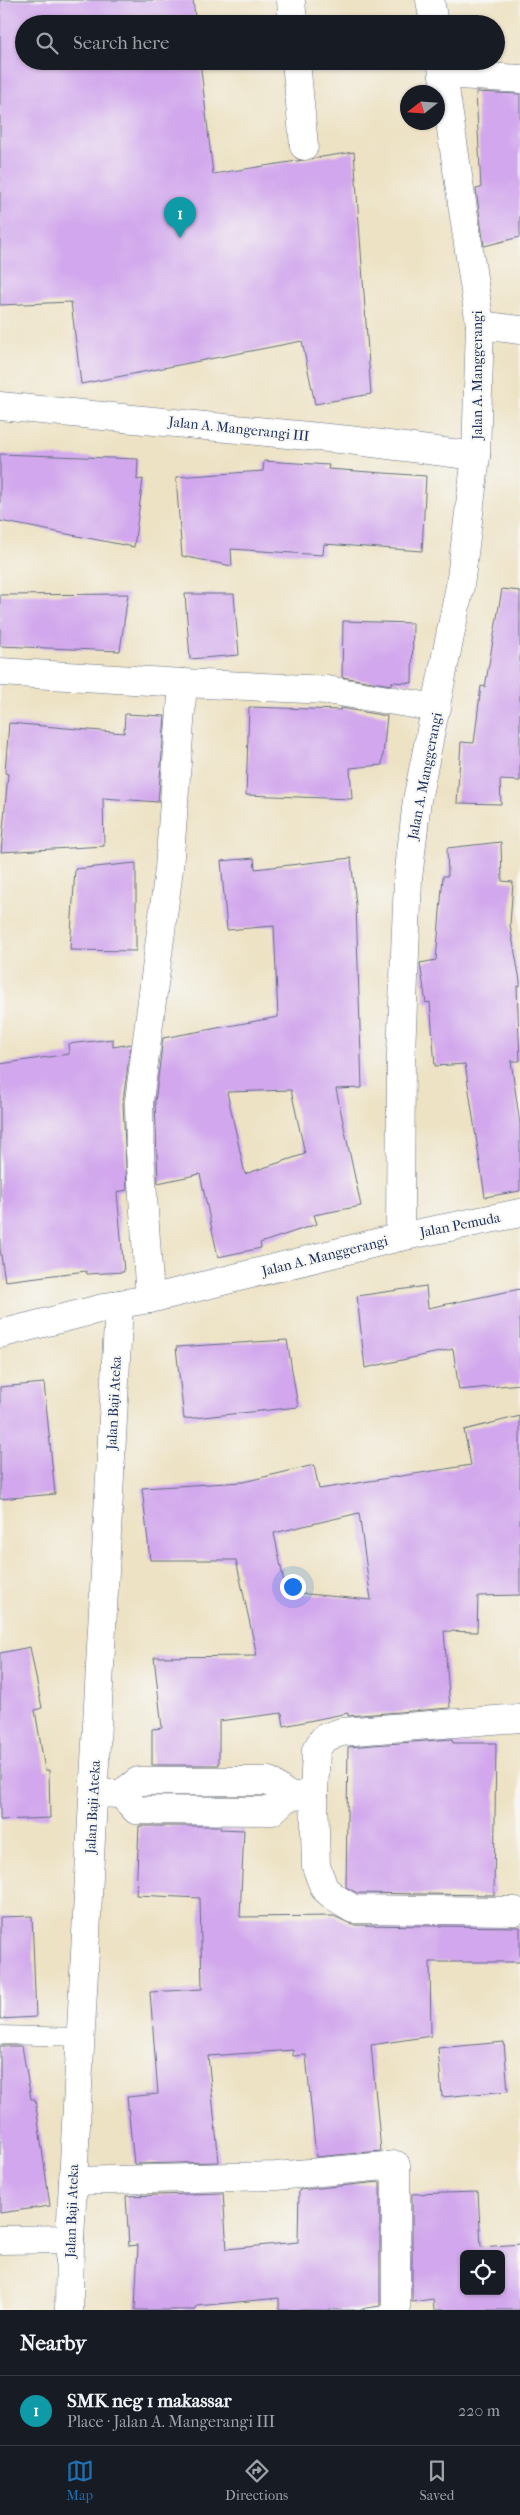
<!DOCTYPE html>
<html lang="en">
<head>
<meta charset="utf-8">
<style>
  :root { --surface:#171b24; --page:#242831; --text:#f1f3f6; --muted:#9ea1a6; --line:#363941; --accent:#1f6fb2 }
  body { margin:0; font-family:"IM FELL French Canon",serif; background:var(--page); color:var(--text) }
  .controls { position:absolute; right:15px; bottom:15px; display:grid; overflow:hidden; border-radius:8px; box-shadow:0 1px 4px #0004 }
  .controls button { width:45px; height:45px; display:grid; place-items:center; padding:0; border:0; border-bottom:1px solid var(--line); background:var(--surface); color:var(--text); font:25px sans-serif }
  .compass { position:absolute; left:400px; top:85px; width:45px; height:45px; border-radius:50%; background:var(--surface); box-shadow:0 1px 4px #0004; rotate:253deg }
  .you { position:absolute; left:292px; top:1586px; width:18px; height:18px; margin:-12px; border:4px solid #fff; border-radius:50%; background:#1a73e8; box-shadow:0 0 0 8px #1a73e833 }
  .badge { display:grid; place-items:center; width:32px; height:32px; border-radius:50%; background:var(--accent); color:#fff; font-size:16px; font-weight:700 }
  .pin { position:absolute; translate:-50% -41px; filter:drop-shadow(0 1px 2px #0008) }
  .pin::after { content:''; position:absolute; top:26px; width:18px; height:15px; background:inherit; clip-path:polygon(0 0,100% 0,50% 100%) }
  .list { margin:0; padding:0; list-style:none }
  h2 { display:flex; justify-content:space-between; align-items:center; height:65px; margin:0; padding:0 20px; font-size:21px }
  h2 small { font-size:16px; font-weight:400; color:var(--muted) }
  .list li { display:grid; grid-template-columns:32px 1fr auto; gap:15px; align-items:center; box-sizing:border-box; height:70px; padding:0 20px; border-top:1px solid var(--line) }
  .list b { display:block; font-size:19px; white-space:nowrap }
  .list p { margin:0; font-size:16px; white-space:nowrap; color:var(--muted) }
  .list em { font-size:16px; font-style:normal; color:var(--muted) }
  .icon { flex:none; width:28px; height:28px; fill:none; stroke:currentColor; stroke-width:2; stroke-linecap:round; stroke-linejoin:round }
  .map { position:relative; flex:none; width:520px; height:2310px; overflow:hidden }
  .search { position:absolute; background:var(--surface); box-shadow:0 1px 4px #0004; left:15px; right:15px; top:15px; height:55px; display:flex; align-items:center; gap:12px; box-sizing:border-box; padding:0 18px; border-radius:28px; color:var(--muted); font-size:19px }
  .sheet { height:135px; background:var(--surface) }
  nav { display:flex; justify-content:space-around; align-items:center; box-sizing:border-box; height:70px; border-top:1px solid var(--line); background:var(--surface); font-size:14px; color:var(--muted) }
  nav a { display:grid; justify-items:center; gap:2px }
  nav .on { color:var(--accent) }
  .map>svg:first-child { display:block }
  .building { fill:#d2a7ed; fill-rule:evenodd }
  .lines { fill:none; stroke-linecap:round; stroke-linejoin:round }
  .service-casing { stroke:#646e82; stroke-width:19 }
  .minor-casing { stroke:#646e82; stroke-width:29 }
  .tertiary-casing { stroke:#646e82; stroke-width:29 }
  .service { stroke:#fff; stroke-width:18 }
  .minor { stroke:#fff; stroke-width:28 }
  .tertiary { stroke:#fff; stroke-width:28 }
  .labels { text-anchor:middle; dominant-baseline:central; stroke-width:4; stroke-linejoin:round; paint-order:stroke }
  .street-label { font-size:14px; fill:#1b2f5e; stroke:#f6f6f2 }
</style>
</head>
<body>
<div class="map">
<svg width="520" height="2310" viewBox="0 0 520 2310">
  <rect width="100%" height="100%" fill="#f6f6f2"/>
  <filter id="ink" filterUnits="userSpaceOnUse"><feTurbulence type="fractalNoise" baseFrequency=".02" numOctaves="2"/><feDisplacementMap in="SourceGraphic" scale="10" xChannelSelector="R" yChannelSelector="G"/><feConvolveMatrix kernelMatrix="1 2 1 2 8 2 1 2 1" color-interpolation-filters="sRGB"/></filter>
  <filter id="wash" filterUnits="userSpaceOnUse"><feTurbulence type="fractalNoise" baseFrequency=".0096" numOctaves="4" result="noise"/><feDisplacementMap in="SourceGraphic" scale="20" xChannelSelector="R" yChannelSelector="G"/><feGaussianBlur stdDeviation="1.12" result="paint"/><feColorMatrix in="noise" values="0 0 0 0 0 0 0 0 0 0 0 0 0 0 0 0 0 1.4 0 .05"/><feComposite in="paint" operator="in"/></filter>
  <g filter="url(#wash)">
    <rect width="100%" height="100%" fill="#ede2c4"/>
    <g id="blocks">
      <g class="building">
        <polygon points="0,0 193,0 196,24 24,24 24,61 200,61 213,174 354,152 371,394 315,404 302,341 81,384 71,302 0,305"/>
        <polygon points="476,92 520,94 520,237 484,246 476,189 481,188"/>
        <polygon points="0,454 138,459 137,480 143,479 134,547 0,521"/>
        <polygon points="264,461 329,465 328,469 426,476 422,551 324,544 323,555 231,549 232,566 182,556 176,477 263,471"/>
        <polygon points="502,589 520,591 520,781 500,780 501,804 457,803 461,742 474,743 481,686 485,687"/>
        <polygon points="128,594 120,651 0,646 0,595"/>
        <polygon points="185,594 234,594 239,655 190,659"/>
        <polygon points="343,621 413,623 412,683 391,682 391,685 342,677"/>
        <polygon points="249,707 341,710 341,708 387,716 382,765 350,768 352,799 246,795"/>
        <polygon points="125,714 165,716 158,802 103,798 104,846 1,852 8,774 5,773 9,723 124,733"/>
        <polygon points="501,842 502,881 513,882 510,925 520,981 520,986 517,987 520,1061 511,1061 520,1124 520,1191 485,1197 465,1064 435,1066 430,1002 426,1003 420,963 436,960 443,876 448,876 447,848"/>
        <path d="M254 858 255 869 351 858 356 905 362 1088 336 1089 361 1206 314 1215 317 1224 260 1243 261 1248 218 1257 200 1174 158 1183 155 1102 163 1038 278 1017 274 926 227 930 221 861ZM291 1090 305 1154 245 1174 227 1092Z"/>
        <polygon points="136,863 136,951 70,950 75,869"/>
        <polygon points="113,1039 113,1047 131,1044 123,1101 127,1190 117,1192 124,1272 87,1274 86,1271 5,1281 0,1249 0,1064 69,1054 68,1044"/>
        <polygon points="426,1286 428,1308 520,1289 520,1384 459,1390 453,1349 365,1368 357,1296"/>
        <polygon points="287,1340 298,1407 184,1419 176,1347"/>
        <polygon points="44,1383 55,1494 0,1499 0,1387"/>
        <path d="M520 1416V1595L478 1596 477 1632 444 1631 450 1708 348 1716V1713L284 1726 282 1713 219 1721V1765H152V1729L162 1728 154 1657 257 1656 236 1560H150L142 1488 243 1482 314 1465 319 1489 471 1465 464 1430ZM359 1513 371 1600 286 1592 274 1533Z"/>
        <polygon points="30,1647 42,1708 35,1710 45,1770 49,1770 50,1818 0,1820 0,1653"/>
        <polygon points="452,1739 453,1743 496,1743 494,1895 357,1893 346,1887 348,1747"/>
        <polygon points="139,1826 220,1826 220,1829 244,1830 240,1917 334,1916 353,1925 520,1927 520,1962 430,1962 431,2036 371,2045 381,2151 316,2157 306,2055 293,2056 293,2050 208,2056 219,2162 134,2164 127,2097 158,2094 150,1992 202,1989 200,1898 136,1895"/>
        <polygon points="32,1916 36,2017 0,2019 0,1917"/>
        <polygon points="504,2042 508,2091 442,2097 438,2048"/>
        <polygon points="0,2046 22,2046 31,2099 35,2099 50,2206 0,2213"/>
        <polygon points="380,2182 380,2306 354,2310 279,2310 279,2298 197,2306 196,2310 135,2310 138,2245 129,2246 126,2196 223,2193 227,2249 298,2242 299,2190"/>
        <path d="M478 2192 481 2247 520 2244V2310H434L433 2299 412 2302V2194ZM464 2254H501V2291H464Z"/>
      </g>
    </g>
  </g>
  <g filter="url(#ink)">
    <use href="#blocks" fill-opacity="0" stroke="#646e82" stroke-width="1"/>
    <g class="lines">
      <g class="service-casing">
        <polyline id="service" points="0,2035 81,2037"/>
      </g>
      <g class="minor-casing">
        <g id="minor">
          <polyline points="291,0 293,24"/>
          <polyline points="296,61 304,146"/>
          <polyline points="443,74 520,79"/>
          <polyline points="480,325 520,330"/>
          <polyline points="0,406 349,440 476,456"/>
          <polyline points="0,672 183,683 169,869 139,1101 140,1152 150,1299"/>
          <polyline points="183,683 327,690 437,708"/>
          <polyline points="400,1237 520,1213"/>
          <polyline points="0,1334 119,1304"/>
          <polyline points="94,1793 121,1794 138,1781 269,1781 288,1796 314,1795"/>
          <polyline points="121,1794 136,1810 272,1811 288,1796"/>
          <polyline points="515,1911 353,1909 335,1898 324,1888 316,1866 314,1795 316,1750 324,1738 341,1732 520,1718"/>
          <polyline points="73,2181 276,2176 396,2165 396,2310"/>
          <polyline points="0,2240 70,2239"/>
        </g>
      </g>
      <g class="tertiary-casing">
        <g id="tertiary">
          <polyline points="430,0 434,24"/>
          <polyline points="69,2310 70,2239 119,1304 150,1299 400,1237 401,1053 408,879 417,800 460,586 476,456 480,325 441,61"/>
        </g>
      </g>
      <use href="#service" class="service"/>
      <use href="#minor" class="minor"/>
      <use href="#tertiary" class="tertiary"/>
    </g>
  </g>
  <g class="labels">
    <g class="street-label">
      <text transform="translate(477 375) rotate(-90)">Jalan A. Manggerangi</text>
      <text transform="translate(239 429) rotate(6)">Jalan A. Mangerangi III</text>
      <text transform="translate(425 776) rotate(-79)">Jalan A. Manggerangi</text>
      <text transform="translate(460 1225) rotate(-11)">Jalan Pemuda</text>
      <text transform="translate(325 1256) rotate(-14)">Jalan A. Manggerangi</text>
      <text transform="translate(114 1403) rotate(-87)">Jalan Baji Ateka</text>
      <text transform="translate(93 1807) rotate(-87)">Jalan Baji Ateka</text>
      <text transform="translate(72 2211) rotate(-88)">Jalan Baji Ateka</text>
    </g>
  </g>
</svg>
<div class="controls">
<button><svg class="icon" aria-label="locate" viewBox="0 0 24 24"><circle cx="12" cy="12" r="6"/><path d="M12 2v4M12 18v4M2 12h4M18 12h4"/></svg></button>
</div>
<svg class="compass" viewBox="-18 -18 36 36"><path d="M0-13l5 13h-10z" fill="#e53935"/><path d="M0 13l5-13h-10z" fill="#9ea1a6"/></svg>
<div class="you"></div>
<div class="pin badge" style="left:180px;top:238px;background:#0f9aa8">1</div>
<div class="search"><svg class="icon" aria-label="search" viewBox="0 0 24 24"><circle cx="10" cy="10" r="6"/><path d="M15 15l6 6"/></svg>Search here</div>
</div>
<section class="sheet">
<h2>Nearby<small></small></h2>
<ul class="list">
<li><span class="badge" style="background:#0f9aa8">1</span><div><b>SMK neg 1 makassar</b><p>Place · Jalan A. Mangerangi III</p></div><em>220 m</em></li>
</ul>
</section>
<nav>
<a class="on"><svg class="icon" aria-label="map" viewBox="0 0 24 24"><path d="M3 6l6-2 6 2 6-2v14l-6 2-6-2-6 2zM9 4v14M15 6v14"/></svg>Map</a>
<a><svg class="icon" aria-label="directions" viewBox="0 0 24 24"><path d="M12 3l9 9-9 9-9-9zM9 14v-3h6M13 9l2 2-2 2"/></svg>Directions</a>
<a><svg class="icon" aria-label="saved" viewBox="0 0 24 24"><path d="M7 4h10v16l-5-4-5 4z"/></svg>Saved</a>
</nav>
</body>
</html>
